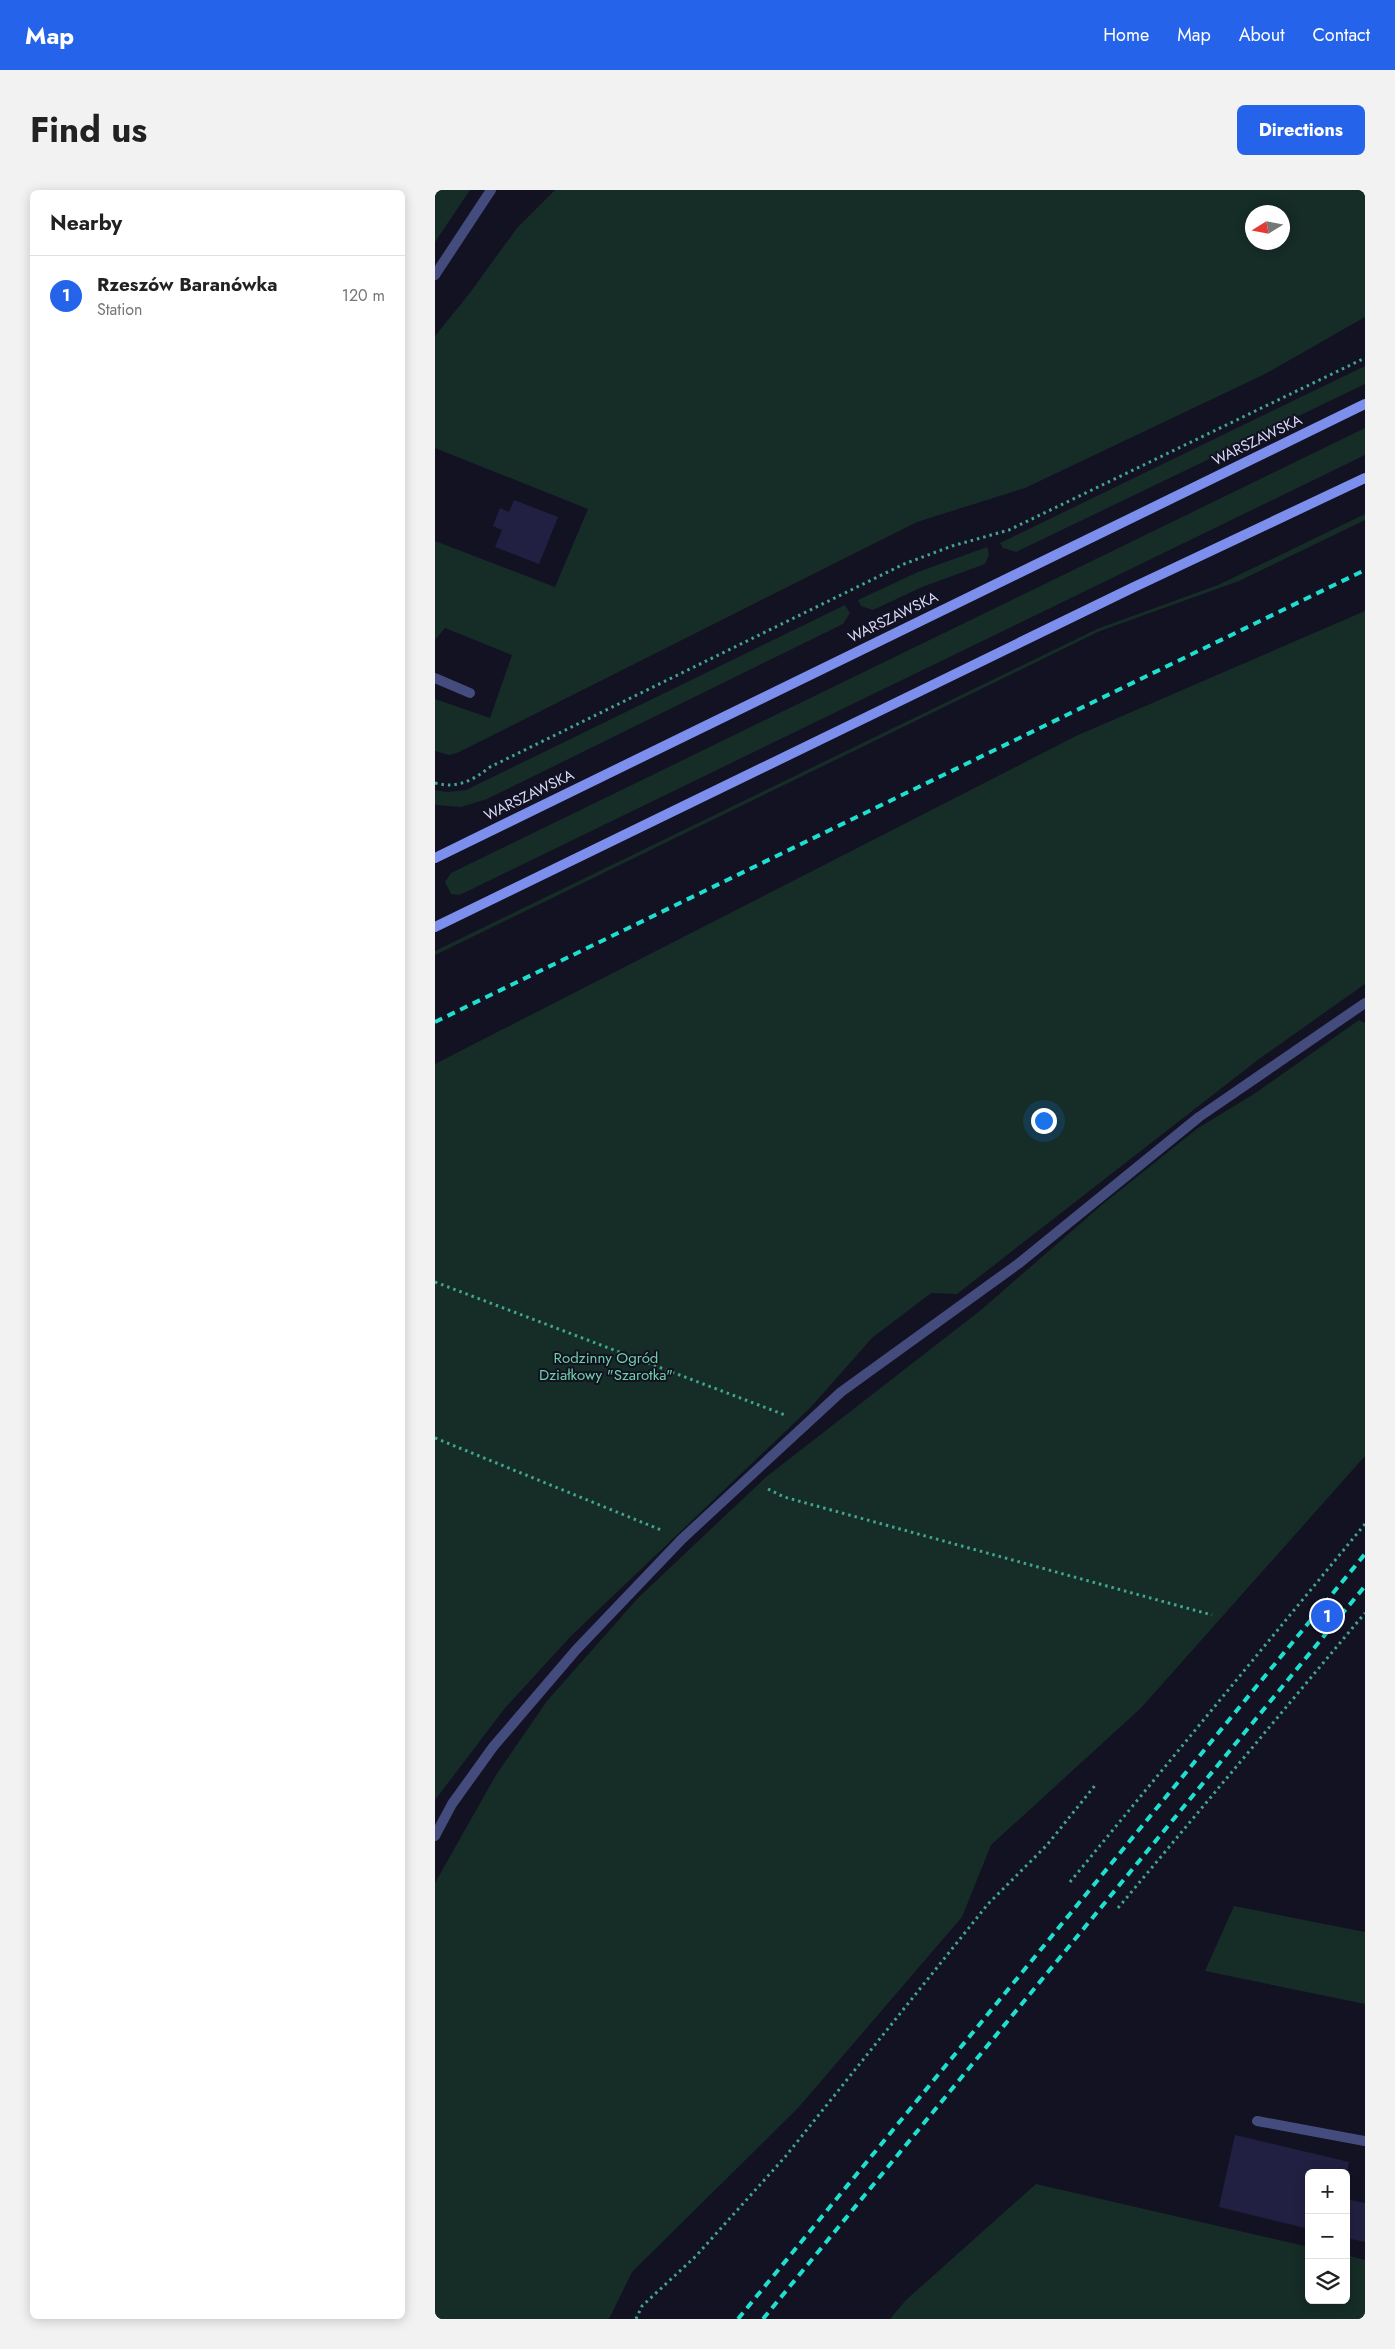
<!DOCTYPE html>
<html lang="en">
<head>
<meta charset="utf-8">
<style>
  :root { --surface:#fff; --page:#f2f2f2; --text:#222; --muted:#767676; --line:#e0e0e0; --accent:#2563eb }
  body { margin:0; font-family:Jost,sans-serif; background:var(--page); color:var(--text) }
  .controls { position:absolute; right:15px; bottom:15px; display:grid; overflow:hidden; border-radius:8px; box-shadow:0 2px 12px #0003 }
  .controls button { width:45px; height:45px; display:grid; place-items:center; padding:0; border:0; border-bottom:1px solid var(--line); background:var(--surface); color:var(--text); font:25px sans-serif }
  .compass { position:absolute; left:810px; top:15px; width:45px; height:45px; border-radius:50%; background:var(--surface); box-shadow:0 2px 12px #0003; rotate:259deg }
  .you { position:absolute; left:608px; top:930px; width:18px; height:18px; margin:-12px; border:4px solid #fff; border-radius:50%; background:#1a73e8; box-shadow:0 0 0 8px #1a73e833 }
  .badge { display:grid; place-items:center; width:32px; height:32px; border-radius:50%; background:var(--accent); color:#fff; font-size:16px; font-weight:700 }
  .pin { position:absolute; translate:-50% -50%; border:2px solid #fff; box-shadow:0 1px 5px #0006 }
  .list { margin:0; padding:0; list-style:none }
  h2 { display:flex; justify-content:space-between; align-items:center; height:65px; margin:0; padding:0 20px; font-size:21px }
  h2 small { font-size:16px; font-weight:400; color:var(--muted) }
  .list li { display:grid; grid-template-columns:32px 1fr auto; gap:15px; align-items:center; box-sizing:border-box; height:80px; padding:0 20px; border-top:1px solid var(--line) }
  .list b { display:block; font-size:19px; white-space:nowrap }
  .list p { margin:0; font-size:16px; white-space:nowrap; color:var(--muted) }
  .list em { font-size:16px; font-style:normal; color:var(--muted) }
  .icon { flex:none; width:28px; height:28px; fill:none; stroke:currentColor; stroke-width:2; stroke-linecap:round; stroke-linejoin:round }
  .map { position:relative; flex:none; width:930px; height:2129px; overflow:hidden; border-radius:8px }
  header { display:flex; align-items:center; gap:30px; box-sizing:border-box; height:70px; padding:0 25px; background:var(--accent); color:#fff }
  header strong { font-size:24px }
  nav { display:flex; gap:28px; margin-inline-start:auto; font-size:18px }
  .intro { display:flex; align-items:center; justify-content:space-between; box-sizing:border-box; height:120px; padding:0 30px }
  h1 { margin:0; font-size:35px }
  .button { padding:12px 22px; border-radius:8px; background:var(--accent); color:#fff; font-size:18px; font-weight:700 }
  main { display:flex; gap:30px; padding:0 30px }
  aside { flex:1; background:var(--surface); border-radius:8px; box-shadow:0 2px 12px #0003 }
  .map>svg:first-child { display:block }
  .green { fill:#162c27; fill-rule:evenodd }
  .building { fill:#212042 }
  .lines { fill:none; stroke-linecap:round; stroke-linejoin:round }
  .path { stroke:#40a78e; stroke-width:3; stroke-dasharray:2.5 4; stroke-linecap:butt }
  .lane { stroke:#434c7c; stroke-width:10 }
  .secondary { stroke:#7d8fed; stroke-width:10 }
  .rail { stroke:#1fe0cf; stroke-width:4; stroke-dasharray:8 6; stroke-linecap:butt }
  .labels { text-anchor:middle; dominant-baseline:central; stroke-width:4; stroke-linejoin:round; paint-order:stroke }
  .street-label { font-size:15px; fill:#d9dbfa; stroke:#121223 }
  .park-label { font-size:15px; fill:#6fd0a6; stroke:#121223 }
</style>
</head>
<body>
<header>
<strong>Map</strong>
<nav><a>Home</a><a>Map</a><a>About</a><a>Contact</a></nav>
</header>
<div class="intro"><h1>Find us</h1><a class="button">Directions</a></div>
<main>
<aside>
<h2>Nearby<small></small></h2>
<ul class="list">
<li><span class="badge">1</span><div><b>Rzeszów Baranówka</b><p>Station</p></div><em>120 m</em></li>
</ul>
</aside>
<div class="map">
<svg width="930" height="2129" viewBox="0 0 930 2129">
  <rect width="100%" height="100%" fill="#121223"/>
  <g class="green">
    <polygon points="0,0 35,0 0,52"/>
    <path d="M120 0H930V127L830 184 590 298 482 332 22 563 14 565 0 561V509L55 528 77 465 10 438 0 450V351L120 397 153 319 0 258V146L34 104 82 38ZM818 22H848V52H818Z"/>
    <polygon points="930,176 930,194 581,362 568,358 565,353"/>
    <polygon points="930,238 930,265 33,701 24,705 16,704 10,692 16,683"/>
    <polygon points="930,324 930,330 804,391 665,441 0,765 0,761 662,439 783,395"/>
    <polygon points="552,357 554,364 550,374 487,397 438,420 426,416 423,410 483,382"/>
    <polygon points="410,415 415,423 408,434 52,609 26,617 0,615 0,600 12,602 31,600"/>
    <polygon points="930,421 930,794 824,869 522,1104 496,1103 437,1148 376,1217 136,1446 70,1518 0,1610 0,874 641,546"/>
    <polygon points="924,830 930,833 930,1266 706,1518 556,1655 527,1727 363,1918 197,2082 174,2129 0,2129 0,1693 61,1585 112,1511 203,1408 331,1287 546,1120 669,1013 763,938 819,904"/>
    <polygon points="799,1716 930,1742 930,1814 770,1781"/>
    <polygon points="601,1994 874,2057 874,2110 911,2110 911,2065 930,2070 930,2129 455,2129 471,2110"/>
  </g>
  <g class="building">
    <polygon points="79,310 123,327 104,374 60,357 67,340 58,336 65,318 74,322"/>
    <polygon points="800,1945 914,1972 912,1983 874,1983 874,2039 784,2017"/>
    <polygon points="911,2009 930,2013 930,2052 911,2048"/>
  </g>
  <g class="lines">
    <g class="path">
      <path d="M0 593C23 599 38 590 55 577L469 374 517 356 574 340 930 168"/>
      <polyline points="0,1092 350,1225"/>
      <polyline points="0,1248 226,1340"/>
      <polyline points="333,1299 349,1307 777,1425"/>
      <polyline points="635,1692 930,1334"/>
      <polyline points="683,1718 930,1423"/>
      <polyline points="201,2129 207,2116 261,2066 350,1967 553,1714 612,1655 662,1593"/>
    </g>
    <g class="lane">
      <polyline points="0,85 56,0"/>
      <polyline points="0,488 35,503"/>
      <polyline points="0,1646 17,1614 58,1557 141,1460 247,1349 406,1202 583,1074 764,927 930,813"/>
      <polyline points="822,1931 930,1951"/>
    </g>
    <g class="secondary">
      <polyline points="0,668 930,214"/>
      <polyline points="0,737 697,398 930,288"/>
    </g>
    <g class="rail">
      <polyline points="0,832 930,380"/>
      <polyline points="303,2129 930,1364"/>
      <polyline points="328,2129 930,1396"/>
    </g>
  </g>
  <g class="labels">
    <g class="street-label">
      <text transform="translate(822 250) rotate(-26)">WARSZAWSKA</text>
      <text transform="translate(458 427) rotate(-26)">WARSZAWSKA</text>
      <text transform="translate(94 605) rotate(-26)">WARSZAWSKA</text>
    </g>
    <g class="park-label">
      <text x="171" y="1168">Rodzinny Ogród<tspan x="171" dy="17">Działkowy "Szarotka"</tspan></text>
    </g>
  </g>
</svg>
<div class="controls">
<button>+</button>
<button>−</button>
<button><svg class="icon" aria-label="layers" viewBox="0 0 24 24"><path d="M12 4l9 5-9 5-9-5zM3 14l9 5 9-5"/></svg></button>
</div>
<svg class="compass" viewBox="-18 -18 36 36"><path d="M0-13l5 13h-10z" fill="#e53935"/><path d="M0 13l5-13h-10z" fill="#767676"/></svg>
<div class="you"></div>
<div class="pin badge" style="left:892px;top:1426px">1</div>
</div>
</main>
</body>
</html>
